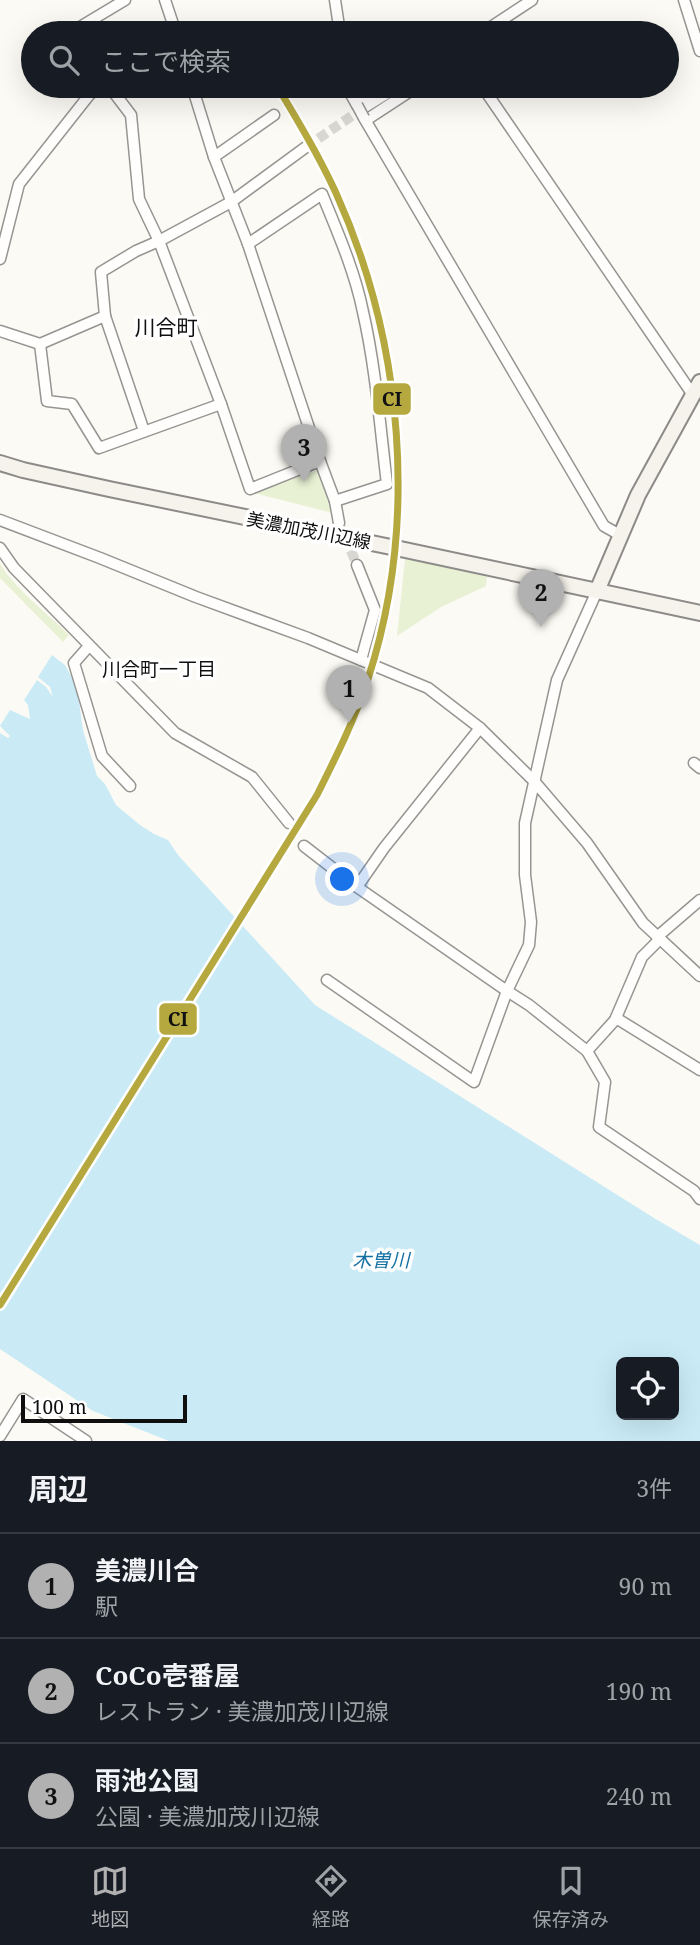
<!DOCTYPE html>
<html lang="ja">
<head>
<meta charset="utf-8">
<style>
  :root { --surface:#171b24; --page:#242831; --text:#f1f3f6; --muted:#9ea1a6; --line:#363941; --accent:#b1b1b2 }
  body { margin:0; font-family:"Noto Serif","Noto Sans JP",serif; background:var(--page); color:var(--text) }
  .controls { position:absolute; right:21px; bottom:21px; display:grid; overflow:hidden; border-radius:10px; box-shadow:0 7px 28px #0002 }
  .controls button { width:63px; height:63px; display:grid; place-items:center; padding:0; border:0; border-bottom:2px solid var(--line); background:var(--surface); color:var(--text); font:35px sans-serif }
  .scale { position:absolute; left:21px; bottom:18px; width:166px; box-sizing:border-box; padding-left:7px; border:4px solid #0f0f0f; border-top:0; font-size:19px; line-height:24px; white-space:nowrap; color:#0f0f0f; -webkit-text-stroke:5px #fff; paint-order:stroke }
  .you { position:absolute; left:343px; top:880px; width:24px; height:24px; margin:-18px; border:5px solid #fff; border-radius:50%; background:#1a73e8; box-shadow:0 0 0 10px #1a73e833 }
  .badge { display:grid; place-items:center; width:46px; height:46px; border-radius:50%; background:var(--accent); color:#111; font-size:23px; font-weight:700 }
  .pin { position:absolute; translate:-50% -58px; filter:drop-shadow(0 2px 4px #0008) }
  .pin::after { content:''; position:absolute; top:37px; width:24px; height:21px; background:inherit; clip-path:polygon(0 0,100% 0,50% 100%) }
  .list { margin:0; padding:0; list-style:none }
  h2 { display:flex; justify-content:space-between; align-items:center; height:91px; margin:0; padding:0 28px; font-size:30px }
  h2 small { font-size:23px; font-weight:400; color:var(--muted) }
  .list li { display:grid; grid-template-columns:46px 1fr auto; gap:21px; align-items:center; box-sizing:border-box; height:105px; padding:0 28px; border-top:2px solid var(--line) }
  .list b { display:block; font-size:26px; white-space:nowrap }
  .list p { margin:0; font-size:23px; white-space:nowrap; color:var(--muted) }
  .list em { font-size:23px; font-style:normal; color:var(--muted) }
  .icon { flex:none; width:38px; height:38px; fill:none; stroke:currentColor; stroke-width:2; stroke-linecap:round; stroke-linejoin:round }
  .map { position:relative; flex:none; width:700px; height:1441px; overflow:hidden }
  .search { position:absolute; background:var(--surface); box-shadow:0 7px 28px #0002; left:21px; right:21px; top:21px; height:77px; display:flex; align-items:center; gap:18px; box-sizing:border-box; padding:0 24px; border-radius:38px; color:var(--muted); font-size:26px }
  .sheet { height:406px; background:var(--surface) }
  nav { display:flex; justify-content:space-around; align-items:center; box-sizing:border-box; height:98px; border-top:2px solid var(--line); background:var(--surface); font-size:19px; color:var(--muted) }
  nav a { display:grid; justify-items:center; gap:4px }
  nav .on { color:var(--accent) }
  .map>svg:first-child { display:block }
  .green { fill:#e8f1d4 }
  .water { fill:#caebf6; fill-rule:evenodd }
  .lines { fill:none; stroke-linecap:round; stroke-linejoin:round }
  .street-tunnel { stroke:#d8d7d2; stroke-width:10; stroke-dasharray:10 5; stroke-linecap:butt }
  .street-casing { stroke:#969592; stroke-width:13 }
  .secondary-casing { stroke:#8c8b89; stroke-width:18 }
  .street { stroke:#fffefd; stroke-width:10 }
  .secondary { stroke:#f5f3eb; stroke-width:14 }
  .street-bridge-casing { stroke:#969592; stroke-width:13; stroke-linecap:butt }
  .street-bridge { stroke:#fffefd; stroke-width:10 }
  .rail-1-casing { stroke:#fff; stroke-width:12 }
  .rail-1 { stroke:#b5a83f; stroke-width:7 }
  .labels { text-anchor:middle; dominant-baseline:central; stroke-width:7; stroke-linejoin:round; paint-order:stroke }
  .street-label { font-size:18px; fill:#0f0f0f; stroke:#fff }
  .neighbourhood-label { font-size:19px; fill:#0f0f0f; stroke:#fff }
  .water-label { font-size:19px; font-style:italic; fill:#1571a4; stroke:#fff }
  .quarter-label { font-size:21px; fill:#0f0f0f; stroke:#fff }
  .line-badge { stroke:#fff; stroke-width:2.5 }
  .pale-badge-label { font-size:19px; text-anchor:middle; font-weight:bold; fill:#111 }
</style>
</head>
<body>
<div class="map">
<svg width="700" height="1441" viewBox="0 0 700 1441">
  <rect width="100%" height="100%" fill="#fcfaf4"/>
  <g class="green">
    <polygon points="318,470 333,513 254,493"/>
    <polygon points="405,559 487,575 486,586 441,607 397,636"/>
    <path d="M0 563C10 584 51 617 69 635L63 642 0 578Z"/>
  </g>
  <path class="water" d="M52 655 65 665 77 687 83 730 97 776 105 784 116 805 140 825 154 834 168 840 178 855 315 1005 654 1218 700 1245V1441H169L93 1411 0 1349V733L8 738 10 736 0 726 10 710 30 719 28 705 24 700 37 680 46 687 53 697 50 687 38 677ZM621 1362H674V1415H621Z"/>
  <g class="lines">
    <g class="street-tunnel">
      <polyline points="306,147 365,107"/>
      <polyline points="339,523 357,565"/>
    </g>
    <g class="street-casing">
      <g id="street">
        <polyline points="165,0 176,33"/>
        <polyline points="335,0 340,33"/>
        <polyline points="684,0 700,51"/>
        <polyline points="446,28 449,33"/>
        <polyline points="70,33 125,0"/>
        <polyline points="482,33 532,0"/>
        <polyline points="109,86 131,115 139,199 159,241 221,404 250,489 320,461"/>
        <polyline points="192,86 214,157 248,244 320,461 335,501 339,523"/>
        <polyline points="348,86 349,91 357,105"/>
        <polyline points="482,86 693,395"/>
        <polyline points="90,94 101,86"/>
        <polyline points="356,103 382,86"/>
        <polyline points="365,107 399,86"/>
        <polyline points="364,118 604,526 620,535"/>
        <polyline points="366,120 418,86"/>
        <polyline points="214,157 274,115"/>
        <path d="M248 244 322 194C338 233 355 272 363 312 376 369 380 427 387 484L335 501"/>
        <polyline points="0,259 19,184 90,94 83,86"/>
        <polyline points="105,316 144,431"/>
        <polyline points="0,331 40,344 105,316 101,272 136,251 159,241 231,202 306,147"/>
        <polyline points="40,344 47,401 72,404 99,448 221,404"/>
        <polyline points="0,520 100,558 196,597 308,638 428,688 480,728 534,781 587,843 643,923 700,976"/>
        <polyline points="0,548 14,568 175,733 252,777 289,823"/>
        <polyline points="357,565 375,610 361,660"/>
        <polyline points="89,646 74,663 102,756 130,786"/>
        <polyline points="694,763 700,768"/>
        <polyline points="304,846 357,887 507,991 529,1005 587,1051 615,1020 642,957 660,939"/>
        <polyline points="357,887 384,848 480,728"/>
        <polyline points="657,937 700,900"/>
        <polyline points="327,980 474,1082 507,991 529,945 531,922 525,875 525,823 557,680 597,591"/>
        <polyline points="616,1018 700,1070"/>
        <polyline points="587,1051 605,1082 599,1127 694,1191 700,1199"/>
        <polyline points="0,1436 23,1399 86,1441"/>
      </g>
    </g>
    <g class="secondary-casing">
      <g id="secondary">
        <polyline points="0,463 23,470 109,489 391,547 700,613"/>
        <polyline points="597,591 638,495 700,382"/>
      </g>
    </g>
    <use href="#street" class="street"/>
    <use href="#secondary" class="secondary"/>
    <g class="street-bridge-casing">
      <polyline id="street-bridge" points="357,105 364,118"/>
    </g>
    <use href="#street-bridge" class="street-bridge"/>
    <g class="rail-1-casing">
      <path id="rail-1" d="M0 1305 317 795C336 757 355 719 368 679 419 522 403 342 336 193 319 156 298 121 277 86"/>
    </g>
    <use href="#rail-1" class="rail-1"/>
  </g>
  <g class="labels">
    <g class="street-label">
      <text transform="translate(309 530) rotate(11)">美濃加茂川辺線</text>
    </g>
    <g class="neighbourhood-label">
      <text x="159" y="669">川合町一丁目</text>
    </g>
    <g class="water-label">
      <text x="381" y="1260">木曽川</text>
    </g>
    <g class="quarter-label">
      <text x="166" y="327">川合町</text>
    </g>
  </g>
  <g class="line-badge">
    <rect x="372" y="382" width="40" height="34" rx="7" fill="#b5a83f"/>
    <rect x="158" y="1002" width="40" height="34" rx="7" fill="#b5a83f"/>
  </g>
  <g class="pale-badge-label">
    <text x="392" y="406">CI</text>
    <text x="178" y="1026">CI</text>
  </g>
</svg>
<div class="controls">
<button><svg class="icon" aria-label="locate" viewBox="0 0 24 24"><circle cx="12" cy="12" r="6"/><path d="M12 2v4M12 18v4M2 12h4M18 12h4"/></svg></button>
</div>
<div class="scale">100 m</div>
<div class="you"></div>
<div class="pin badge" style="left:349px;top:723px">1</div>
<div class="pin badge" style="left:541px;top:627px">2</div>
<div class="pin badge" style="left:304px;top:482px">3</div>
<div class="search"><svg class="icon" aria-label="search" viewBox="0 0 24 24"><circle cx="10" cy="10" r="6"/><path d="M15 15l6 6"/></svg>ここで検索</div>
</div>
<section class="sheet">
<h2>周辺<small>3件</small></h2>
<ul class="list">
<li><span class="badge">1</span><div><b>美濃川合</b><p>駅</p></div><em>90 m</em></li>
<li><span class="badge">2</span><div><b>CoCo壱番屋</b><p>レストラン · 美濃加茂川辺線</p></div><em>190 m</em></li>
<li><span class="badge">3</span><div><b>雨池公園</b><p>公園 · 美濃加茂川辺線</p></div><em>240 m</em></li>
</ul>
</section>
<nav>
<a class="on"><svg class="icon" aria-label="map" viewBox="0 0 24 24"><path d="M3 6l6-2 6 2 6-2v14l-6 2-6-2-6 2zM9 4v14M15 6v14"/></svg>地図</a>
<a><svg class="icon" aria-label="directions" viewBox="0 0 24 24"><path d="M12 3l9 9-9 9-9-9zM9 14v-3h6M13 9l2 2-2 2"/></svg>経路</a>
<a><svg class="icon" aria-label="saved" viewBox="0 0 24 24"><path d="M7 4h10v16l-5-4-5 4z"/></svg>保存済み</a>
</nav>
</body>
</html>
